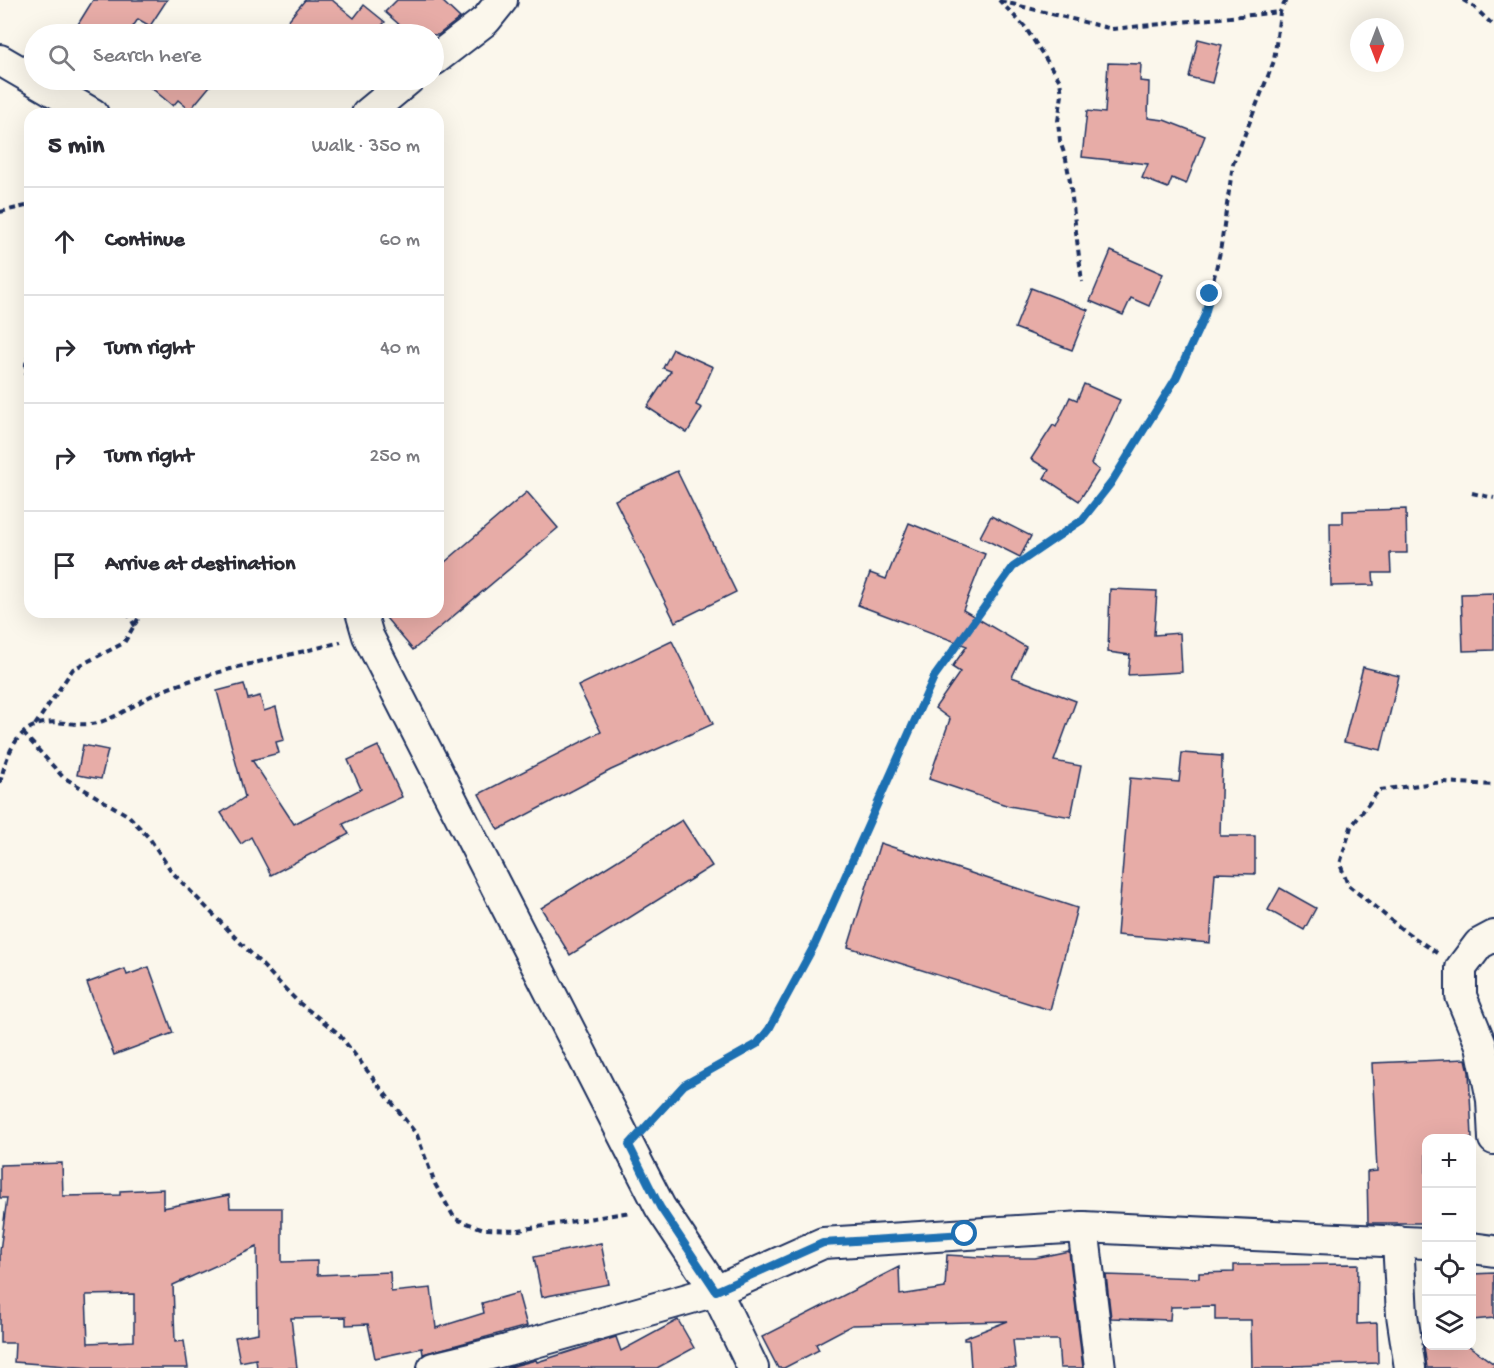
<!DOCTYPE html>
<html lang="en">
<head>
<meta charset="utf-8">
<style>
  :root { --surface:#fff; --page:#f2f2f3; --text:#2b2b33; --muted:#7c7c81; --line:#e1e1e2 }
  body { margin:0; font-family:"Gochi Hand",sans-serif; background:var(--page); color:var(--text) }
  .controls { position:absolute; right:18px; bottom:18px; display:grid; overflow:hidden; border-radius:12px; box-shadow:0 6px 24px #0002 }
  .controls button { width:54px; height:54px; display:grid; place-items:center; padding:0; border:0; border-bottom:2px solid var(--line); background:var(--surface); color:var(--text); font:30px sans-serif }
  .compass { position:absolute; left:1350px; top:18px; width:54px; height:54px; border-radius:50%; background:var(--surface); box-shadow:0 6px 24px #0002; rotate:180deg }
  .stop { position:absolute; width:18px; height:18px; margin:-14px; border:4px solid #1f6fb2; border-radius:50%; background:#fff }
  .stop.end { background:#1f6fb2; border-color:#fff; box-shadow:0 2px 6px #0008 }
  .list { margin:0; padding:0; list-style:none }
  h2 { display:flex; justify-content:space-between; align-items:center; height:78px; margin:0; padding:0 24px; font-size:26px }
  h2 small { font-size:20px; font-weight:400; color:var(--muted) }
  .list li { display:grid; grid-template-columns:39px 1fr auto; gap:18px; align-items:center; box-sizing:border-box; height:108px; padding:0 24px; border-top:2px solid var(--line) }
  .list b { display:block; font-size:22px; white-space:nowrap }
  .list em { font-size:20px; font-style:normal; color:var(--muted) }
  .icon { flex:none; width:33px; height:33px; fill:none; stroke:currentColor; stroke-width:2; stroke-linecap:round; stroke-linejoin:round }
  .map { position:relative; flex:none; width:1494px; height:1368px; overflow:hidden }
  .search { position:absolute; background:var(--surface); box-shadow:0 6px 24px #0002; left:24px; top:24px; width:420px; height:66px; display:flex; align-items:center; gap:15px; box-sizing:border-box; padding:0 21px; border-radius:33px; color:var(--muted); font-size:22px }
  .panel { position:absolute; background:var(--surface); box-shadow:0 6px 24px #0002; left:24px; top:108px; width:420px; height:510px; border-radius:18px }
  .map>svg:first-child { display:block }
  .building { fill:#e7aca7; stroke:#1b2f5e; stroke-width:1.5; fill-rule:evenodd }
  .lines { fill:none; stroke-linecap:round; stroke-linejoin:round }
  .minor-casing { stroke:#1b2f5e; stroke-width:34 }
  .path { stroke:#1b2f5e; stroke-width:4; stroke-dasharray:6 4.5; stroke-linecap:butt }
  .minor { stroke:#fbf7ec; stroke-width:30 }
  .route { stroke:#1f6fb2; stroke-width:8 }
</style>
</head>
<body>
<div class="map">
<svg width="1494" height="1368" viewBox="0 0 1494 1368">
  <rect width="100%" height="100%" fill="#fbf7ec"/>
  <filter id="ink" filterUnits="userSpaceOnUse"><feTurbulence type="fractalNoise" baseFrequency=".0167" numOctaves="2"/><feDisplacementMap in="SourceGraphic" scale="12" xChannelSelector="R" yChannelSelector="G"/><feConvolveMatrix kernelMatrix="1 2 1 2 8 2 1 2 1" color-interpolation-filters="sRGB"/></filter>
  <g filter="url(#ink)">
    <g class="building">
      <polygon points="93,0 167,0 150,26 138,19 128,34 72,34"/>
      <polygon points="305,0 332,0 354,18 364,5 385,22 374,34 277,34"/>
      <polygon points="397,0 441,0 460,18 438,35 410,34 385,12"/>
      <polygon points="1198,39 1222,45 1212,83 1189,77"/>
      <polygon points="1108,63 1141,64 1140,81 1149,82 1148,118 1164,120 1205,136 1186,184 1172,178 1168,188 1142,178 1148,164 1082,157 1087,111 1105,113"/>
      <polygon points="142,80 215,80 190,110 178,100 173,106"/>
      <polygon points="1111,251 1163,274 1149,306 1131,298 1123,315 1090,301"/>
      <polygon points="1031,288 1088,310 1072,350 1015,328"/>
      <polygon points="673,349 713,367 696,405 702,408 687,433 647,407 671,371 663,368"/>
      <polygon points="1084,384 1120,400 1091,464 1099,470 1079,501 1044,478 1049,470 1031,459 1053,425 1056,427 1070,397 1077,400"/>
      <polygon points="677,471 736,592 675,622 615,500"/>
      <polygon points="527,492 558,528 413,650 381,612 438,612 438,568"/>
      <polygon points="1406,509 1407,553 1390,553 1391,573 1373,573 1374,585 1331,586 1330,523 1343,523 1343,511"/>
      <polygon points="991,516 1031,536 1020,557 980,537"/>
      <polygon points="909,523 985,554 963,610 1026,647 1012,677 1076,701 1054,761 1081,766 1071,817 1009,806 929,779 950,719 935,708 960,672 952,667 967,646 858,605 870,573 886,579"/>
      <polygon points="1110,589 1157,591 1154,635 1180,633 1182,672 1128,675 1130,655 1108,652"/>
      <polygon points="1494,593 1494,650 1463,651 1461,594"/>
      <polygon points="672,641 713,724 611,770 498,830 479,794 601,732 578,686"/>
      <polygon points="1363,667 1399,676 1381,750 1344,742"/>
      <polygon points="244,684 248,699 260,696 264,711 276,707 284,740 276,742 279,753 252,760 294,824 361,789 348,760 378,746 402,797 343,824 349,834 271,875 251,837 241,844 221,813 245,797 217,691"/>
      <polygon points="83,745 108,750 101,779 77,775"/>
      <polygon points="1182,753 1222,756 1220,836 1255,836 1255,874 1215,873 1210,943 1117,935 1130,778 1179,782"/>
      <polygon points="682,820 712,866 570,955 541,908"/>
      <polygon points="880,843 1077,908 1050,1010 848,947"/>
      <polygon points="1280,888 1316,908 1304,930 1268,910"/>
      <polygon points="149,967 173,1033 114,1055 87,983 125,969 127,975"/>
      <polygon points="1466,1059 1469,1072 1472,1138 1426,1138 1426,1223 1368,1223 1367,1172 1377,1171 1372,1063"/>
      <path d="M62 1163 63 1196 120 1195V1191L163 1189V1208L229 1195 230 1208H282V1262L317 1261V1275L390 1272 391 1292 431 1288 436 1328 484 1313 482 1303 518 1293 527 1326 423 1354 422 1348 375 1358 368 1324 346 1325V1317L291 1318 297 1368H257L256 1359 240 1362 235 1337 258 1333 257 1247 173 1285 175 1342 184 1341 188 1368H92L14 1362 15 1343H0V1251L7 1198H0V1165ZM134 1294V1341L88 1343 86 1295Z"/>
      <polygon points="601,1243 609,1284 542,1297 534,1257"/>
      <polygon points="1069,1251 1083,1368 1060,1368 1058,1340 1013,1340 1016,1368 971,1368 969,1340 964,1340 964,1338 1008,1321 852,1325 816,1344 819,1350 784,1368 778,1368 762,1337 899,1267 900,1295 945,1288 947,1255 999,1258 1035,1258"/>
      <polygon points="1358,1264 1357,1324 1377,1323 1378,1363 1293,1366 1293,1368 1252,1368 1251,1320 1215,1320 1215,1306 1171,1307 1170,1320 1111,1318 1106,1275 1199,1278 1199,1273 1234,1272 1234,1265"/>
      <polygon points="1494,1273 1494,1318 1472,1320 1472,1274"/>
      <polygon points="678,1320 694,1348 657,1368 506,1368 536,1360 537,1362 616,1337 621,1351"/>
      <polygon points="1424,1346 1469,1346 1494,1364 1494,1368 1427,1368"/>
    </g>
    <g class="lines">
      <g class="minor-casing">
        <g id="minor">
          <polyline points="0,60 93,114"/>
          <polyline points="434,60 486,20 502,0"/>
          <polyline points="367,114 408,80"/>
          <polyline points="361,612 368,636 660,1207 716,1291 753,1368"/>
          <polyline points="1494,936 1479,944 1461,968 1461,996 1481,1045 1492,1100 1494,1139"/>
          <polyline points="1083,1227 1100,1368"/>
          <polyline points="1398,1241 1402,1315 1410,1368"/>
          <polyline points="1472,1248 1494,1251"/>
          <polyline points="433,1368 507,1350 716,1291 823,1243 1083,1227 1426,1243"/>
        </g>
      </g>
      <g class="path">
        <polyline points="999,0 1025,27 1060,81 1062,95 1058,121 1060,141 1066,159 1070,181 1082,282"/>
        <polyline points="1463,0 1473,6 1494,26"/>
        <polyline points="1000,1 1112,29 1280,12"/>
        <polyline points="0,212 30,205"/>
        <path d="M30 352C23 365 26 376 30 389"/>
        <polyline points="1472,493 1494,498"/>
        <polyline points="127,612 135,626"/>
        <polyline points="35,725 73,669 124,643 142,612"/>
        <polyline points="23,733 63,777 129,816 150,839 172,872 298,1002 338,1033 417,1135 435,1184 455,1219 484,1229 519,1230 631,1212"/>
        <path d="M0 783C5 762 12 736 34 726 55 717 77 728 97 723 115 718 131 707 147 698 160 691 175 686 189 681 239 665 291 655 341 642"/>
        <polyline points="1437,953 1403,930 1348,885 1340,864 1351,827 1379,790 1443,782 1494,785"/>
        <polyline points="649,1123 684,1085 757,1044 769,1029 815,944 934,677 1013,567 1082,521 1111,483 1176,378 1205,315 1220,252 1233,164 1274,61 1280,12 1286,0"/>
      </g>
      <use href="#minor" class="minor"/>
    </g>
  </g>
  <g class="lines" filter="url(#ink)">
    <polyline class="route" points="965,1234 823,1243 716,1291 660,1207 629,1145 684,1085 757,1044 769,1029 815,944 934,677 1013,567 1082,520 1111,483 1176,378 1205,315 1210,294"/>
  </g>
</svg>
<div class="controls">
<button>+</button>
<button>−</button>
<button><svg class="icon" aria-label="locate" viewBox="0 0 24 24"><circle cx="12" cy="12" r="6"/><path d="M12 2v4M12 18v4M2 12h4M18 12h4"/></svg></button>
<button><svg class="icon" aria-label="layers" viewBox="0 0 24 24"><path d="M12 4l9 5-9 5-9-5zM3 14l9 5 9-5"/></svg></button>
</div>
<svg class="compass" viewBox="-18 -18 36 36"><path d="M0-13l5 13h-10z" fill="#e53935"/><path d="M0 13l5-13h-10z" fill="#7c7c81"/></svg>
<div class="stop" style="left:965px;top:1234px"></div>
<div class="stop end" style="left:1210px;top:294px"></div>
<div class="search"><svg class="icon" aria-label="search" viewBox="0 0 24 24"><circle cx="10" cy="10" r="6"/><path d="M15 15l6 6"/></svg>Search here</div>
<section class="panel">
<h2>5 min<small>Walk · 350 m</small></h2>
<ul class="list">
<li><svg class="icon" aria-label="ahead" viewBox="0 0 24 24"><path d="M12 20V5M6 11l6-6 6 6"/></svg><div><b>Continue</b></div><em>60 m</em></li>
<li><svg class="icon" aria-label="right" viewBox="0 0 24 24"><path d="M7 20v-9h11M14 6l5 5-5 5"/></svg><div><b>Turn right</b></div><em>40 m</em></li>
<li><svg class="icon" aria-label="right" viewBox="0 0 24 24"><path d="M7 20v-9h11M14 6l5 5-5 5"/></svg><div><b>Turn right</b></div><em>250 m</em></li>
<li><svg class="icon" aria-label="arrive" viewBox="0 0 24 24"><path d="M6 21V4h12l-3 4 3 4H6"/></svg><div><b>Arrive at destination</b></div></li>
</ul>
</section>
</div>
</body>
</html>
